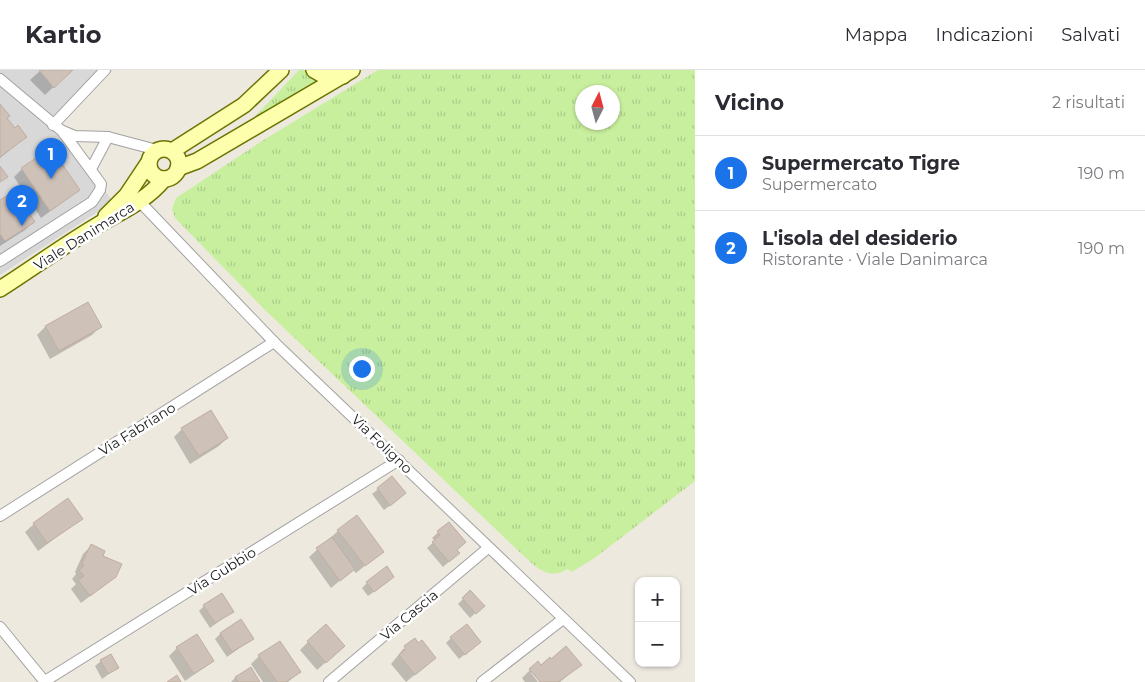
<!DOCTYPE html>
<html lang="it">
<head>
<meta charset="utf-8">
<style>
  :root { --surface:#fff; --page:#f7f7f7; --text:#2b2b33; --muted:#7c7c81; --line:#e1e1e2; --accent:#1a73e8 }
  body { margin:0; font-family:Montserrat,sans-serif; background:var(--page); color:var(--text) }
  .controls { position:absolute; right:15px; bottom:15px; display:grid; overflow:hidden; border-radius:10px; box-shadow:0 1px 4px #0004 }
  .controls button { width:45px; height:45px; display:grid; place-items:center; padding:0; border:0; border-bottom:1px solid var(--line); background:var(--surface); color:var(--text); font:25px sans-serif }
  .compass { position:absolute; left:575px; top:15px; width:45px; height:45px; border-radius:50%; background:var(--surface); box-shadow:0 1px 4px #0004; rotate:6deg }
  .you { position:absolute; left:361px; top:298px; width:18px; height:18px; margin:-12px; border:4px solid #fff; border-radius:50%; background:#1a73e8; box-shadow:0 0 0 8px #1a73e833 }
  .badge { display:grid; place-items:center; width:32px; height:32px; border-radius:50%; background:var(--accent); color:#fff; font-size:16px; font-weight:700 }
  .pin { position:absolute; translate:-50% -41px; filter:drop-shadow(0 1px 2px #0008) }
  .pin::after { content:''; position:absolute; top:26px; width:18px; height:15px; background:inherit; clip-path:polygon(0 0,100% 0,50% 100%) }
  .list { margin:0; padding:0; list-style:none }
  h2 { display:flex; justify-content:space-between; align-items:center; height:65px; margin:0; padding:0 20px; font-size:21px }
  h2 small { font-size:16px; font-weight:400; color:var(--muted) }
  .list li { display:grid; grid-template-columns:32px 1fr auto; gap:15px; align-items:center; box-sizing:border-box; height:75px; padding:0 20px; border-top:1px solid var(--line) }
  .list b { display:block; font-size:19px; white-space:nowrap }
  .list p { margin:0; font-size:16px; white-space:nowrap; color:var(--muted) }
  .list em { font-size:16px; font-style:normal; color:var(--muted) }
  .map { position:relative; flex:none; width:695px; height:612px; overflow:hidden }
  header { display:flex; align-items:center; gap:30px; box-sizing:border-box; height:70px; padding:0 25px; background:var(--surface); border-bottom:1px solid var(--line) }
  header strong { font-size:24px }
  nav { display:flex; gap:28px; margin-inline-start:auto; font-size:18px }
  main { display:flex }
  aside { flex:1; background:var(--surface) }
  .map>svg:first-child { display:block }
  .residential { fill:#d9d8d8 }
  .grass { fill:url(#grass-tufts); fill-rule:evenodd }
  .shadow { fill:#0003 }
  .building { fill:#cec1b8; stroke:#c1aea0 }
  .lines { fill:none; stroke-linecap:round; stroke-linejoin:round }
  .minor-casing { stroke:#a2a2a2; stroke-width:12 }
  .secondary-casing { stroke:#6b7400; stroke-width:18 }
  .minor { stroke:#fff; stroke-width:10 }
  .secondary { stroke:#fdffac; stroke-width:15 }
  .labels { text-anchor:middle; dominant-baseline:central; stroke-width:5; stroke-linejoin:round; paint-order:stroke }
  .street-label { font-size:14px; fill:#1b1b1b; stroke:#fff }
</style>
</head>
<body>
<header>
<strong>Kartio</strong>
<nav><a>Mappa</a><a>Indicazioni</a><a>Salvati</a></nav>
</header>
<main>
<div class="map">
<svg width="695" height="612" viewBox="0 0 695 612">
  <defs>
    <pattern id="grass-tufts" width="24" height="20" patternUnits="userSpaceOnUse" patternTransform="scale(1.25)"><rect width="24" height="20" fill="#c8ef9e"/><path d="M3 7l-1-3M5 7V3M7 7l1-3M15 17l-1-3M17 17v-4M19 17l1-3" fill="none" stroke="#abcc88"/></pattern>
  </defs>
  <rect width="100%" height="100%" fill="#eee9df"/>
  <polygon class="residential" points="0,0 113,0 60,54 113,132 0,205"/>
  <g class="grass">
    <polygon points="299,0 306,0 318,12 244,58"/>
    <path d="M378 0H695V411L596 487 572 502 568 499C551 509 540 501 527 489L266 241 175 148 172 139 176 128 262 71ZM582 22H612V52H582Z"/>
  </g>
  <g class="shadow">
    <polygon points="41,0 71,0 45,25 30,10"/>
    <polygon points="0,36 14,60 26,67 0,88"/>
    <polygon points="22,99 79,120 41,148 14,107"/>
    <polygon points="0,132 33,152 25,160 0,176"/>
    <polygon points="87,233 100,257 92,265 50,289 37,265 45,257"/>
    <polygon points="182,359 227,368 219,376 190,394 174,367"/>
    <polygon points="392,408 399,429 384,440 372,424"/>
    <polygon points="81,449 38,481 25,462 34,454"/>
    <polygon points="448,453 456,480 453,488 443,497 427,478 435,471 432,468"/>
    <polygon points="338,461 382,482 356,503 353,500 331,518 309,487"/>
    <polygon points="91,476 115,507 81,533 71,519 76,514 72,509 76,504 75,502 83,484"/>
    <polygon points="388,512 368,526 362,518 367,513"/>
    <polygon points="470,522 483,536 470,548 458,534"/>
    <polygon points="204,536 233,541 210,558 199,541"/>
    <polygon points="220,564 252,569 227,587 215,569"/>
    <polygon points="451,568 474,577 459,589 446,573"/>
    <polygon points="308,572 335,584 317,600 300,580"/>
    <polygon points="418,574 435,588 406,612 391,594 404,578 409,584"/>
    <polygon points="177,578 213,591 185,611 169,586"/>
    <polygon points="259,586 299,602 288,612 263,612 251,594"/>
    <polygon points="101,591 117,598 102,609 95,596"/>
    <polygon points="580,595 560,612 541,612 532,601 531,603 538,612 525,612 522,608 530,600 541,596"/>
    <polygon points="250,599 259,612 231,612 235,608"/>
  </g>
  <g class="building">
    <polygon points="39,0 73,0 54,18"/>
    <polygon points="0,34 10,46 7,48 15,58 18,55 27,67 0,87"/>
    <polygon points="51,78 80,120 50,141 21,98"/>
    <polygon points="0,96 8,107 0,112"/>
    <polygon points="15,121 35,152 5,171 0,164 0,130"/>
    <polygon points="88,232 102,257 59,281 45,256"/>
    <polygon points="211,340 228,368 199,386 181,358"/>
    <polygon points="392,406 406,423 390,436 377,418"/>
    <polygon points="68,428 83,449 47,473 33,453"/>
    <polygon points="357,445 384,482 365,496 337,460"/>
    <polygon points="449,452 466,472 457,480 460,483 449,492 432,472 440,465 437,461"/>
    <polygon points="332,467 355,499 340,511 316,478"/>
    <polygon points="91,474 105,481 103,486 122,494 116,507 90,526 78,510 84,506 79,500 84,496 82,493"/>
    <polygon points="387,496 394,507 374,522 366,512"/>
    <polygon points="470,520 485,536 476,544 462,528"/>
    <polygon points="222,523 234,542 215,553 203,535"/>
    <polygon points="241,549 254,569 232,582 220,563"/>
    <polygon points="326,554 345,576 326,593 307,571"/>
    <polygon points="467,554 481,572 465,585 450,567"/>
    <polygon points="197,564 214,591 194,604 176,577"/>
    <polygon points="415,568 418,573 422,570 436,588 415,605 399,585 406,579 404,576"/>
    <polygon points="280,571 301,602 286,612 277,612 258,585"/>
    <polygon points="566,576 582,595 558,612 540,612 529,599 538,591 541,595 550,587 551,589"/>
    <polygon points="111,584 119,598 108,604 100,590"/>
    <polygon points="251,597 260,612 238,612 235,607"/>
    <polygon points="177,605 181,612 167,612"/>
  </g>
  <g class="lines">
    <g class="minor-casing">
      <g id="minor">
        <polyline points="0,9 62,61 101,114 100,120 92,132 0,191"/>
        <polyline points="53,55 105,0"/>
        <polyline points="63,61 75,66 108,67 157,80"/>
        <polyline points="91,99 108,67"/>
        <polyline points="140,132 274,272 630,612"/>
        <polyline points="0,446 274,272"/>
        <polyline points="0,557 45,612"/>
        <polyline points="45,611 399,390"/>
        <polyline points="329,612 488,478"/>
        <polyline points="482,612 563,549"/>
      </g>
    </g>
    <g class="secondary-casing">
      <g id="secondary">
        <polyline points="314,0 321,4 343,6"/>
        <circle cx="164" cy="94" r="15"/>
        <polyline points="172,81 244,35 281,0"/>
        <polyline points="178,98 197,91 352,0"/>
        <polyline points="106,146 127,125 149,92"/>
        <path d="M0 219C33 198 64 175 98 155 122 141 146 131 164 109"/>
      </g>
    </g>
    <use href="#minor" class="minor"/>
    <use href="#secondary" class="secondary"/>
  </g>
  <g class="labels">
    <g class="street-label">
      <text transform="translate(84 166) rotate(-32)">Viale Danimarca</text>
      <text transform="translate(137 359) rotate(-32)">Via Fabriano</text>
      <text transform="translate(382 374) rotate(44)">Via Foligno</text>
      <text transform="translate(222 501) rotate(-32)">Via Gubbio</text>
      <text transform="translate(409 545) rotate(-40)">Via Cascia</text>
    </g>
  </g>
</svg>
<div class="controls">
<button>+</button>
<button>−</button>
</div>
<svg class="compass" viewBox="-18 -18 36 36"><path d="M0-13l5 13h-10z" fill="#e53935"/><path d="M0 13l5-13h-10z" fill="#7c7c81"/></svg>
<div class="you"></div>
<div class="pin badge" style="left:51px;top:109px">1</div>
<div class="pin badge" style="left:22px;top:156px">2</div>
</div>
<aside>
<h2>Vicino<small>2 risultati</small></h2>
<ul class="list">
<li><span class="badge">1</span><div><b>Supermercato Tigre</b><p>Supermercato</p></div><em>190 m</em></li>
<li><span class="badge">2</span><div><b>L'isola del desiderio</b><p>Ristorante · Viale Danimarca</p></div><em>190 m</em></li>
</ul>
</aside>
</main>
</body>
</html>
